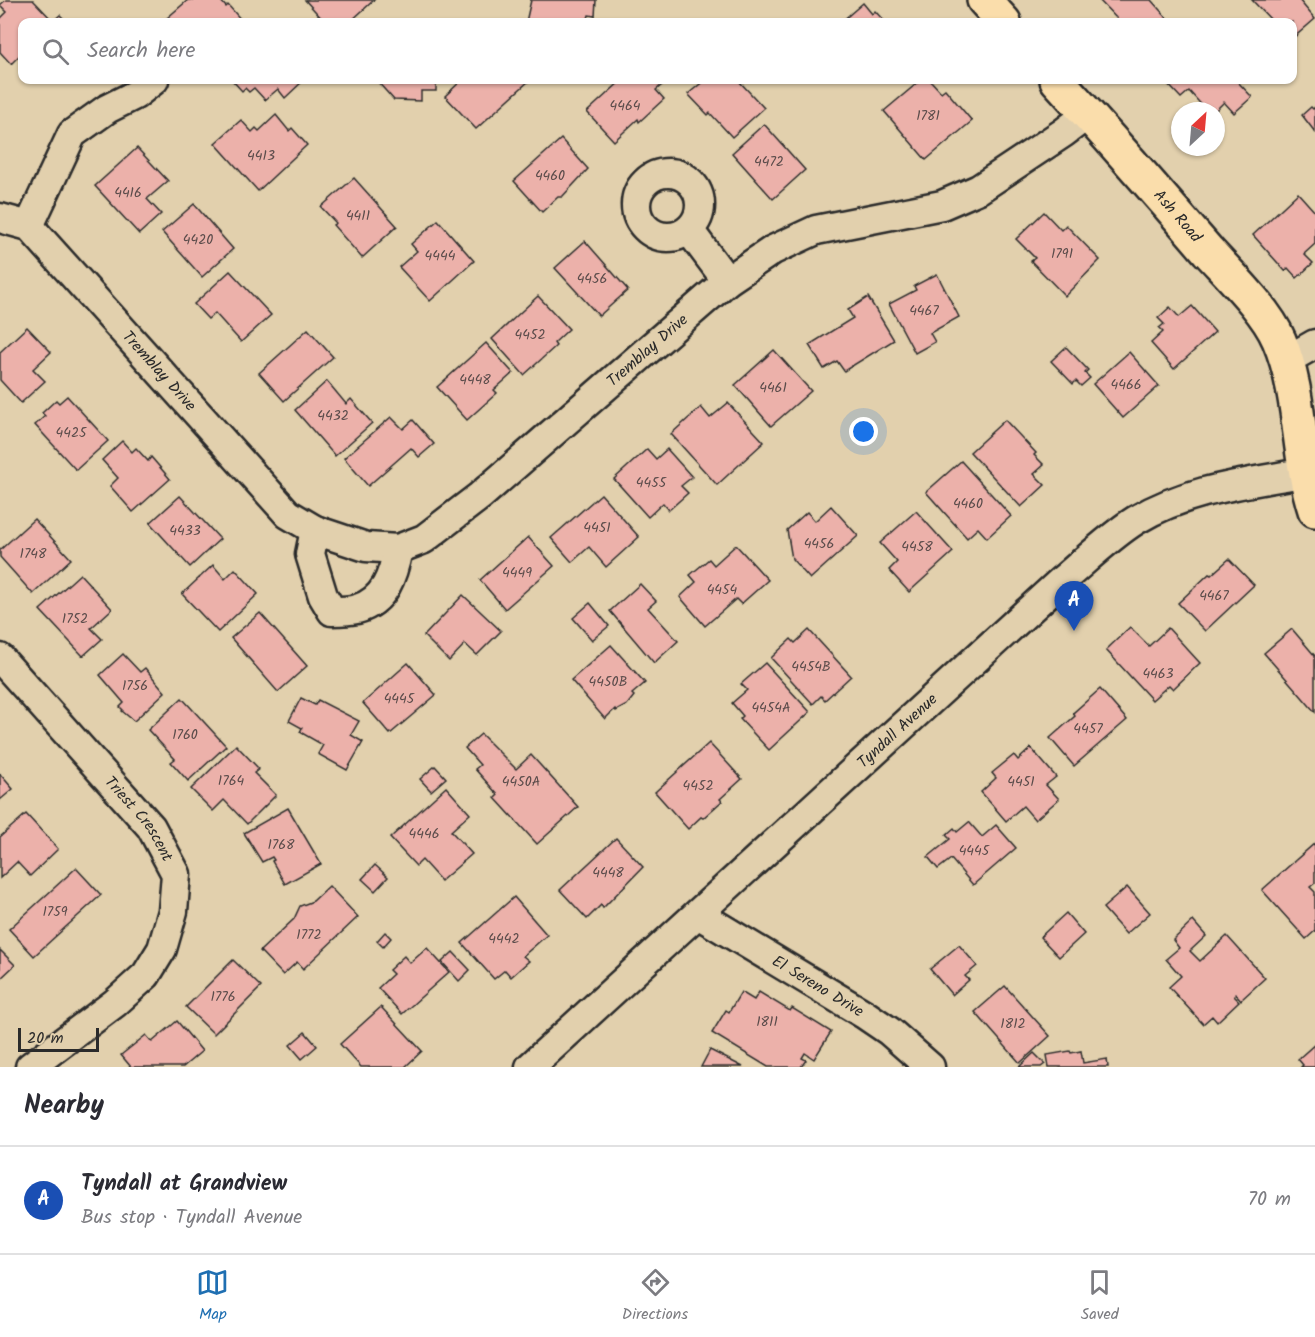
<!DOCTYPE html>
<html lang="en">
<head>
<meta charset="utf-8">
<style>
  :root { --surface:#fff; --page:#f2f2f3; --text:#2b2b33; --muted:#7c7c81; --line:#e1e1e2; --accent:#1f6fb2 }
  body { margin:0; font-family:Kalam,sans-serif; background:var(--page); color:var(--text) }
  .compass { position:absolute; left:1171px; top:102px; width:54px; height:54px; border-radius:50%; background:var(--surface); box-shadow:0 2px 4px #0004; rotate:26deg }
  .scale { position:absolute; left:18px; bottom:15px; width:81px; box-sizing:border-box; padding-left:6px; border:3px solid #2b2b2b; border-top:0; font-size:16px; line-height:21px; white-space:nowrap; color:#2b2b2b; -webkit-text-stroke:4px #e2d0ad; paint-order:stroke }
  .you { position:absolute; left:864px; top:432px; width:21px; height:21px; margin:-15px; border:4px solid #fff; border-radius:50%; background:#1a73e8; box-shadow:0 0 0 9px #1a73e833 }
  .badge { display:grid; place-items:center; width:39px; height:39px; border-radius:50%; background:var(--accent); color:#fff; font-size:20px; font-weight:700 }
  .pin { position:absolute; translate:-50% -50px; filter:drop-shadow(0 2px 3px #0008) }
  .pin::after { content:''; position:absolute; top:32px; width:21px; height:18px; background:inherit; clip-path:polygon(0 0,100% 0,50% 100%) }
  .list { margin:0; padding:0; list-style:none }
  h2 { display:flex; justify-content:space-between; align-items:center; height:78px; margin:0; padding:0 24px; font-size:26px }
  h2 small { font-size:20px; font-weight:400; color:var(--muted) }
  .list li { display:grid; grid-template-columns:39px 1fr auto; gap:18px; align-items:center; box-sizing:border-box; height:108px; padding:0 24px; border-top:2px solid var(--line) }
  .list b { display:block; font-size:22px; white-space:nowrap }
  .list p { margin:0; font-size:20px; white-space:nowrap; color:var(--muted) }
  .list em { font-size:20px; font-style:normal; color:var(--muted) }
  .icon { flex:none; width:33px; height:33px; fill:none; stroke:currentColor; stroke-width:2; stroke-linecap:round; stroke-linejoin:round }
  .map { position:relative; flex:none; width:1315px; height:1067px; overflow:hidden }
  .search { position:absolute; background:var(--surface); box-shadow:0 2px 4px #0004; left:18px; right:18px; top:18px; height:66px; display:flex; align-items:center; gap:15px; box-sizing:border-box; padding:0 21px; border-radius:12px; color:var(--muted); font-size:22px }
  .sheet { height:186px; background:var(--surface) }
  nav { display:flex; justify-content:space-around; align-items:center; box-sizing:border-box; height:84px; border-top:2px solid var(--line); background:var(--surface); font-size:16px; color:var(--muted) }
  nav a { display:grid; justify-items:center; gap:3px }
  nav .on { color:var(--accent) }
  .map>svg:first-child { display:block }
  .building { fill:#ecb1aa; stroke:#2b2b2b; stroke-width:1.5 }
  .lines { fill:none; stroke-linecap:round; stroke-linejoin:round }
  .minor-casing { stroke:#2b2b2b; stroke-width:33 }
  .major-casing { stroke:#2b2b2b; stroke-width:38 }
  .minor { stroke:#e2d0ad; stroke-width:28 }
  .major { stroke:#faddab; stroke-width:33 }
  .labels { text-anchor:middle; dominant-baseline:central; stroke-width:5; stroke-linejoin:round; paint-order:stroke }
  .number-label { font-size:14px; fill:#5b4c4b }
  .street-label { font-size:16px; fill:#2b2b2b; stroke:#e2d0ad }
</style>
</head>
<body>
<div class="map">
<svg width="1315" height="1067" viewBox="0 0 1315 1067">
  <rect width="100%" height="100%" fill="#e2d0ad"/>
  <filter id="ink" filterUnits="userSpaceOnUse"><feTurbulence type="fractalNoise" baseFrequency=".0167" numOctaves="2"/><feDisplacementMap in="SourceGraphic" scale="12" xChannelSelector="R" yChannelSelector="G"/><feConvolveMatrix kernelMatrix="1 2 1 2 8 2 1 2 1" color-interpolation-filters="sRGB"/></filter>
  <g filter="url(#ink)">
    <g class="building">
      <polygon points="6,0 33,0 53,21 60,15 67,22 22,22 22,53 11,64 0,52 0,19 7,12 0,5"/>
      <polygon points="188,0 220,0 226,7 228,5 243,22 171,22 167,18"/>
      <polygon points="305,0 374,0 350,22 325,22"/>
      <polygon points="531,0 596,0 595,16 589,15 587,22 526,22"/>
      <polygon points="1099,0 1151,0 1167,18 1163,22 1120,22"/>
      <polygon points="1252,0 1299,0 1315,19 1292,39 1292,22 1273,22"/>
      <polygon points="863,3 872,14 875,11 885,22 841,22"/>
      <polygon points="232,80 304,80 285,98 278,89 265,100 254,88 249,92 245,88 242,91"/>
      <polygon points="376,80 436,80 436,91 421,91 421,101 394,100"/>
      <polygon points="462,80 530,80 476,129 445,96"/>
      <polygon points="622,80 668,80 656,90 664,99 639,122 638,119 614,141 587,112"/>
      <polygon points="705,80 738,80 764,108 732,137 710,113 708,115 688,94"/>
      <polygon points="921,80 930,80 941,92 945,89 972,121 926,160 884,111"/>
      <polygon points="1164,80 1236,80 1252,97 1234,113 1224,102 1215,111 1207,111 1189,91 1181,98"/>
      <polygon points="1311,107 1313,109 1315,107 1315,132 1302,115"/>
      <polygon points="276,115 289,131 292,128 307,145 258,191 215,143 241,120 252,132 256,128 259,131"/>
      <polygon points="764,124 805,170 773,199 732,153"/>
      <polygon points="561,139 588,169 562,197 558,197 542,212 514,181"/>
      <polygon points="137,148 168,181 147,199 161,214 139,234 95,186"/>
      <polygon points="354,178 397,226 362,258 333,225 336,223 321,207"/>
      <polygon points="1298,193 1315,212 1315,244 1304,254 1313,263 1297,278 1288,268 1285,271 1253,235"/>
      <polygon points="194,204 233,249 202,277 162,232"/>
      <polygon points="1044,212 1061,230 1066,225 1100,260 1065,296 1031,261 1035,258 1016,239"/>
      <polygon points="438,220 474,261 430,301 399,267 417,251 411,244"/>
      <polygon points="585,241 628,290 599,316 555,268"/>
      <polygon points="230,271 271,315 241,342 215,313 208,319 194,304"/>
      <polygon points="937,274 959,317 930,333 935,342 915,353 889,304 916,290 914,286"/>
      <polygon points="538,296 569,329 554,343 556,346 524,375 492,339"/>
      <polygon points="868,297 894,340 844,371 837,361 824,369 809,345 853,318 848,310"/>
      <polygon points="1192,306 1215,332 1174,369 1151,343 1163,332 1159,328 1164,324 1158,318 1170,307 1179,317"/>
      <polygon points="27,327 51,352 33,369 45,381 21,403 0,380 0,352"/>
      <polygon points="308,329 333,357 284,401 259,373"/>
      <polygon points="486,343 513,373 494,390 497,393 467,420 437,387"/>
      <polygon points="1066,347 1088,370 1085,373 1090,378 1081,386 1076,381 1073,384 1051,361"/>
      <polygon points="774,350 811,391 771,426 735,385"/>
      <polygon points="1129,352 1159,386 1123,418 1093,384"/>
      <polygon points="327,381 346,404 351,399 372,423 335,456 295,410"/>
      <polygon points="67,396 108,441 76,470 35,425 45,416 42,413 56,400 59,403"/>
      <polygon points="728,403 764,442 717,485 671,434 701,407 710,418"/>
      <polygon points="391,417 403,429 413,420 434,444 419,457 411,448 368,486 344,458"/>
      <polygon points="1005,420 1036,453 1034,455 1044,465 1034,474 1045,485 1021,507 970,452"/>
      <polygon points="122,441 132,452 136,448 148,461 151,457 170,479 133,512 110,486 118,478 102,460"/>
      <polygon points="647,449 656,459 667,449 692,477 681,486 688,493 669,510 663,503 648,517 614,479"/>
      <polygon points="961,461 1011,516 987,538 978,528 967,538 926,492"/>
      <polygon points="601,494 639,537 606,567 589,547 572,562 551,538"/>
      <polygon points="180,496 220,539 190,567 150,523"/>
      <polygon points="831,506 858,536 810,579 792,559 787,530 807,512 815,521"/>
      <polygon points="916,511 953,552 909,592 889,570 897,562 880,543"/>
      <polygon points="34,519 71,559 33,594 0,557 0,550"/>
      <polygon points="528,537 554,566 505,609 480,580"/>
      <polygon points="736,545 768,580 741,604 736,599 705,626 680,597 696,582 690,575 709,559 714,565"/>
      <polygon points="1229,559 1254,585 1205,631 1178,603 1209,574 1211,575"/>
      <polygon points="213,565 225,579 235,569 258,594 218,632 182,594"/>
      <polygon points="80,574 112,609 91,628 102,639 83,656 40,610"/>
      <polygon points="640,584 656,601 648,608 678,641 654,663 610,611"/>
      <polygon points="463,595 501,631 477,655 465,644 449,661 424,636"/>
      <polygon points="590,603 609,626 592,640 573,618"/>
      <polygon points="260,613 307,666 278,692 231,638"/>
      <polygon points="1130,627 1149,646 1168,628 1200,663 1173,689 1169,685 1152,700 1106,650"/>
      <polygon points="1292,629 1315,656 1315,712 1264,653"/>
      <polygon points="809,630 851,676 825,700 821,696 813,704 771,658 791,639 795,643"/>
      <polygon points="611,645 645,683 632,694 634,696 627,705 616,711 615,709 605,719 571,680"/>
      <polygon points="123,654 140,672 145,668 165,692 134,721 122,711 123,710 120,707 124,703 100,675"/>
      <polygon points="408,663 436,695 390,734 363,703"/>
      <polygon points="765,663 810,712 769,750 740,719 743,716 732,703 747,690 741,684"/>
      <polygon points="1100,689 1127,720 1074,766 1050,738 1075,716 1073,713"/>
      <polygon points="182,698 226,746 188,781 171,762 175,759 148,730"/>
      <polygon points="301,698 315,705 318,700 359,721 351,735 363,742 347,770 318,754 323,745 300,732 302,728 289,721"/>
      <polygon points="481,734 516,769 531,755 578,807 537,844 495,798 498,795 475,769 480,765 465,748"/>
      <polygon points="709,743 742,779 720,799 722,801 703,818 701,817 688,829 655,792"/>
      <polygon points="236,745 259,769 254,773 276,795 247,824 224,800 213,811 191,789"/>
      <polygon points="1031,748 1056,777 1046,785 1059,799 1035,820 1023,806 1006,821 981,792 996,778 992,773 1014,755 1018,760"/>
      <polygon points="435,766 446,778 431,791 420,779"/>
      <polygon points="0,774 13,789 0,800"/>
      <polygon points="446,787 470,814 451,831 472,854 441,881 422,860 416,866 390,838"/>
      <polygon points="288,808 321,864 285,884 272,861 274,860 272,857 262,862 244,833"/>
      <polygon points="26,814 58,849 30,876 17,862 0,878 0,837"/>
      <polygon points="969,822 982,837 996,825 1016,848 973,885 951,859 938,869 928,857 950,839 946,835 954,828 957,832"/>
      <polygon points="616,838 643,867 603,908 601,905 587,919 560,890"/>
      <polygon points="1315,843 1315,883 1310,887 1315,892 1315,931 1306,939 1262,890"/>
      <polygon points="375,865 388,877 375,891 362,879"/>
      <polygon points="76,868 101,895 34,956 9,929"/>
      <polygon points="329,886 358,917 303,969 297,962 283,975 260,951 294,919 300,906 313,901"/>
      <polygon points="1127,887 1150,913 1126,934 1103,908"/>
      <polygon points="514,897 547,935 523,956 529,961 511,977 505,970 494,979 462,943"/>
      <polygon points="1066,913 1084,934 1059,957 1040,937"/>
      <polygon points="1193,921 1206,936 1190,951 1200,961 1227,936 1265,978 1241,1000 1236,994 1234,996 1239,1001 1217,1022 1212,1016 1203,1024 1169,987 1181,976 1166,959 1179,948 1173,940"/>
      <polygon points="385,932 391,938 383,947 377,941"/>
      <polygon points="959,945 977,966 965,976 969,980 952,995 930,969"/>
      <polygon points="427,948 449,972 402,1014 378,988 393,974 389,970 404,956 410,963"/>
      <polygon points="0,950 15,965 0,979"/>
      <polygon points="453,952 470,970 459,981 442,962"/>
      <polygon points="233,960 261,987 214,1034 186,1007"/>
      <polygon points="1005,986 1050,1036 1020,1063 975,1012"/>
      <polygon points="741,992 754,1000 759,992 790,1011 792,1008 831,1032 814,1059 805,1053 802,1058 806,1060 801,1067 768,1067 712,1033 726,1010 729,1012"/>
      <polygon points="381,1007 422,1051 405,1067 361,1067 340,1044"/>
      <polygon points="177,1021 202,1051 183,1067 131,1067 121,1055 146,1035 152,1042"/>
      <polygon points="305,1032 317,1046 302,1059 290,1045"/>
      <polygon points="1315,1044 1315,1067 1301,1067 1303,1065 1298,1059"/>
      <polygon points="710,1050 743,1067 701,1067"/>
      <polygon points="1070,1051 1071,1053 1081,1051 1083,1063 1107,1059 1108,1067 1049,1067 1047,1055"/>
      <polygon points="1034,1053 1045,1064 1041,1067 1019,1067"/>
    </g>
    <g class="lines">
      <g class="minor-casing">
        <g id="minor">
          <circle cx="668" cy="205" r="32"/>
          <path id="s1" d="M0 218 29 226 288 514 315 530 366 547 398 549 424 539 480 496 727 281 773 250 816 230 942 205 979 189 1063 133 1088 114"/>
          <polyline points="29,226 72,134 107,109 135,95 154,80"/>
          <polyline points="689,230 727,281"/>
          <polyline points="1287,360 1315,344"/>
          <path d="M315 530 310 554 323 596 332 611C340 611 349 611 357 609 385 601 393 575 398 549"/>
          <path id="s2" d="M0 658 151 827 176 874 173 911 162 949 146 975 115 1003 30 1067"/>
          <path id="s3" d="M698 914 864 1014 889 1031 930 1067"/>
          <path id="s4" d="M530 1067 1061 581C1085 561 1109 537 1136 520 1187 489 1248 483 1307 472"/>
        </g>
      </g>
      <g class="major-casing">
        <g id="major">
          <polyline points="984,0 1004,22"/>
          <path id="s5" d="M1057 80C1108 136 1158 193 1208 251 1230 275 1267 311 1279 340 1302 394 1297 455 1315 510"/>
        </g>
      </g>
      <use href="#minor" class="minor"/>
      <use href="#major" class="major"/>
    </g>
  </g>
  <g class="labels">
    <g class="number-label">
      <text x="625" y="106">4464</text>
      <text x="928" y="116">1781</text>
      <text x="261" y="156">4413</text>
      <text x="769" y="162">4472</text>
      <text x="550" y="176">4460</text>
      <text x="128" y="193">4416</text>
      <text x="358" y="216">4411</text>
      <text x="198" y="240">4420</text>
      <text x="1062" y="254">1791</text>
      <text x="440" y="256">4444</text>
      <text x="592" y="279">4456</text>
      <text x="924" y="311">4467</text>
      <text x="530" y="335">4452</text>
      <text x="475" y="380">4448</text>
      <text x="1126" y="385">4466</text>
      <text x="773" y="388">4461</text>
      <text x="333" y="416">4432</text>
      <text x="71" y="433">4425</text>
      <text x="651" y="483">4455</text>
      <text x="968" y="504">4460</text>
      <text x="597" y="528">4451</text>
      <text x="185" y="531">4433</text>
      <text x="819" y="544">4456</text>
      <text x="917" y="547">4458</text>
      <text x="33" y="554">1748</text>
      <text x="517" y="573">4449</text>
      <text x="722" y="590">4454</text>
      <text x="1214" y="596">4467</text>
      <text x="75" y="619">1752</text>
      <text x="811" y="667">4454B</text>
      <text x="1158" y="674">4463</text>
      <text x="608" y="682">4450B</text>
      <text x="135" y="686">1756</text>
      <text x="399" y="699">4445</text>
      <text x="771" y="708">4454A</text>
      <text x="1088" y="729">4457</text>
      <text x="185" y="735">1760</text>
      <text x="231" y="781">1764</text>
      <text x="521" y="782">4450A</text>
      <text x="1021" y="782">4451</text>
      <text x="698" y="786">4452</text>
      <text x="424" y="834">4446</text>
      <text x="281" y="845">1768</text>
      <text x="974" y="851">4445</text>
      <text x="608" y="873">4448</text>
      <text x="55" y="912">1759</text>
      <text x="309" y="935">1772</text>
      <text x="504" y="939">4442</text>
      <text x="223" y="997">1776</text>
      <text x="767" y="1022">1811</text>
      <text x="1013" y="1024">1812</text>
    </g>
    <g class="street-label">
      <text stroke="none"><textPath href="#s5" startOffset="182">Ash Road</textPath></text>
      <text stroke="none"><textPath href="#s1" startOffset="855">Tremblay Drive</textPath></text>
      <text stroke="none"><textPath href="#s1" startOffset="225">Tremblay Drive</textPath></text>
      <text stroke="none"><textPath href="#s4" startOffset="498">Tyndall Avenue</textPath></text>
      <text stroke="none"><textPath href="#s2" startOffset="213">Triest Crescent</textPath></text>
      <text stroke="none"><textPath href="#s3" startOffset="140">El Sereno Drive</textPath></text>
    </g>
  </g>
</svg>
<svg class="compass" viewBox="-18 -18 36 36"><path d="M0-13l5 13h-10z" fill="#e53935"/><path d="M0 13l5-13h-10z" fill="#7c7c81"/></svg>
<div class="scale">20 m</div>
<div class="you"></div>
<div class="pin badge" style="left:1074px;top:631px;background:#1a4fb4">A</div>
<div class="search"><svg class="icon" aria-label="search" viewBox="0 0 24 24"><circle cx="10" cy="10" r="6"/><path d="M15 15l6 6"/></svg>Search here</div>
</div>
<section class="sheet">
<h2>Nearby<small></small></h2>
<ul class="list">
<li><span class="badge" style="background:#1a4fb4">A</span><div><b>Tyndall at Grandview</b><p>Bus stop · Tyndall Avenue</p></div><em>70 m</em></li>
</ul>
</section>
<nav>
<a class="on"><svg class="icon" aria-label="map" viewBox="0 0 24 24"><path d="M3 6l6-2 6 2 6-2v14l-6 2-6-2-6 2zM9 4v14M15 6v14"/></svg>Map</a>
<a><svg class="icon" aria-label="directions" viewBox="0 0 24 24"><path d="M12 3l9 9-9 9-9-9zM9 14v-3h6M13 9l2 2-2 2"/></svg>Directions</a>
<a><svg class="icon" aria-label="saved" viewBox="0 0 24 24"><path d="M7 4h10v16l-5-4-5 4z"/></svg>Saved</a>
</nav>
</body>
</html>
